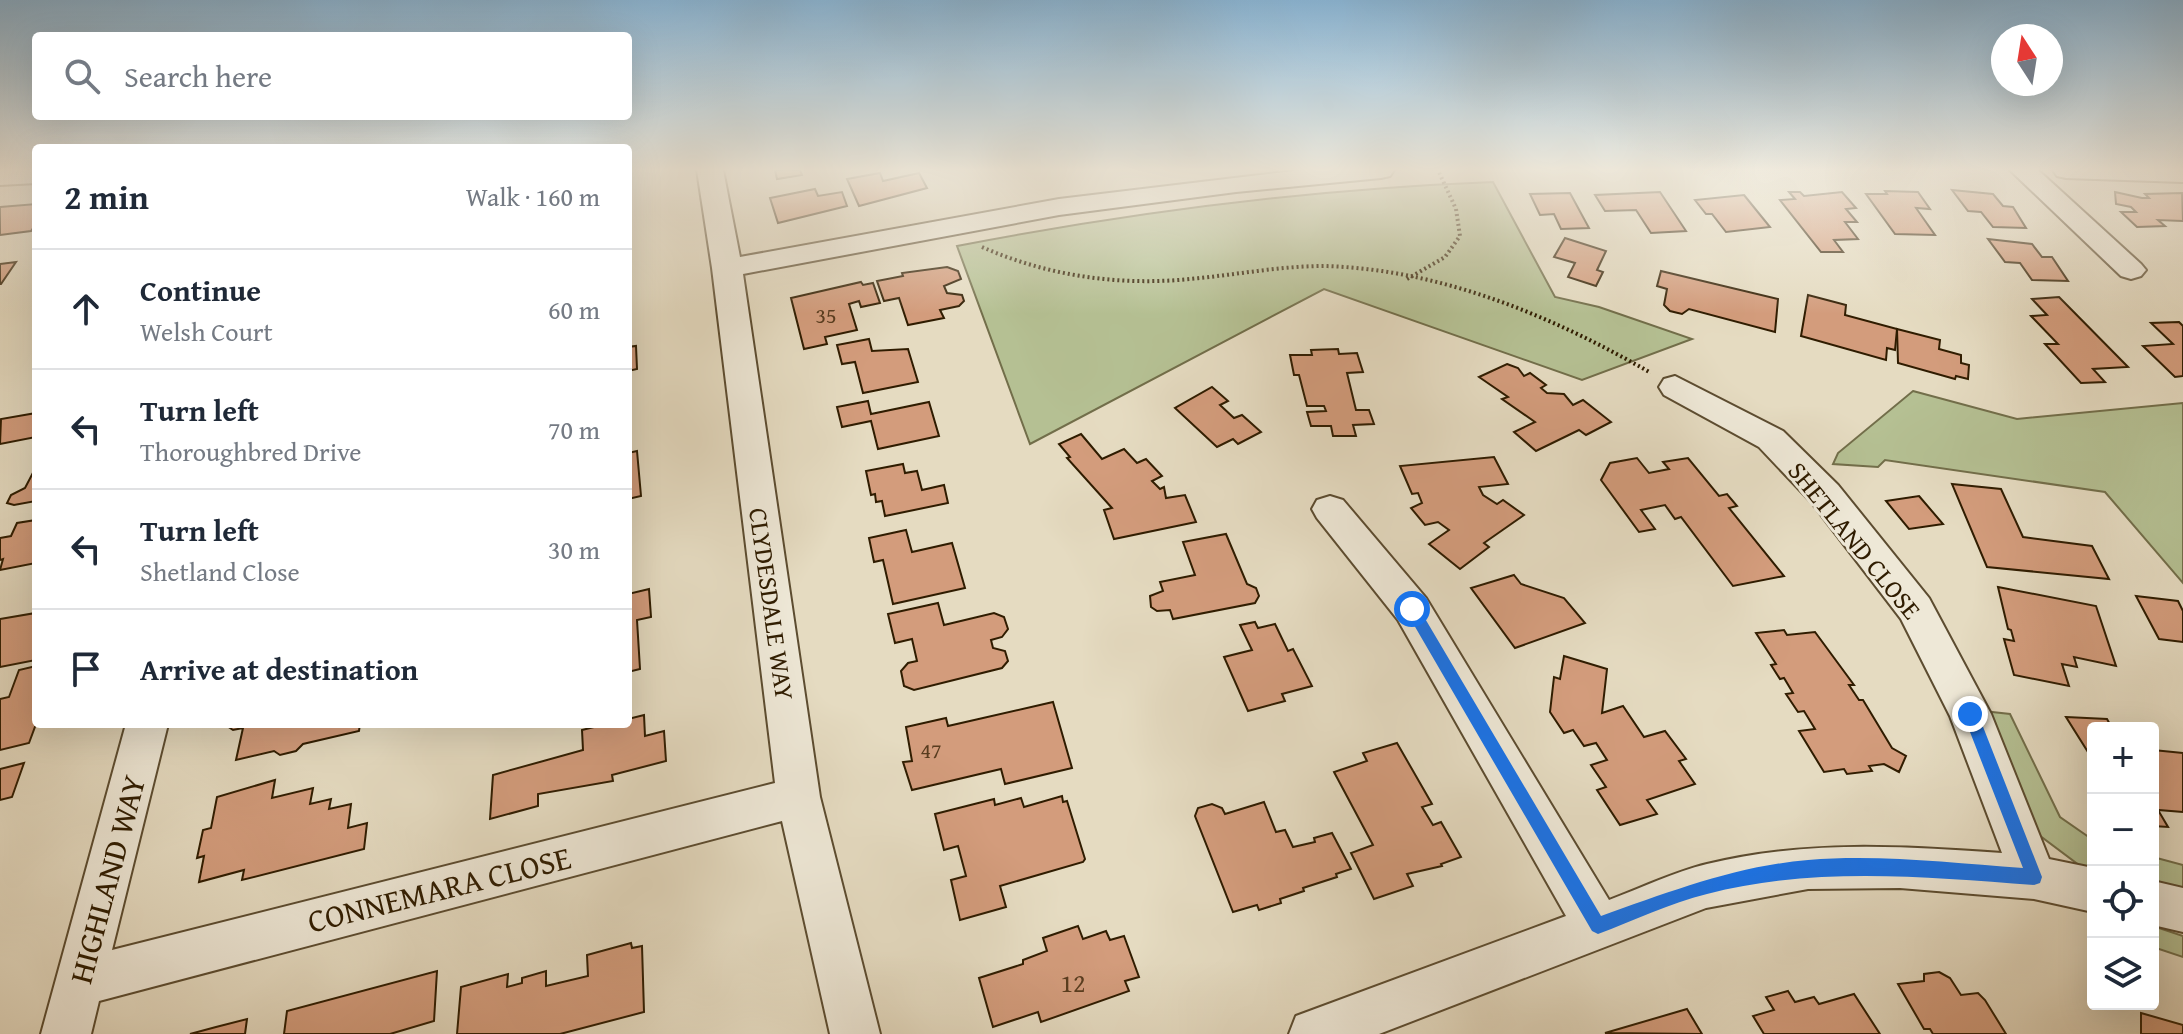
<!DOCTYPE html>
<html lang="en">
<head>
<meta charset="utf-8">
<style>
  :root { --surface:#fff; --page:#f2f2f3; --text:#1f2937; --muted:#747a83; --line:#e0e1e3 }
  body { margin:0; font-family:"Gentium Book Plus",serif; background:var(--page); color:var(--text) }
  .controls { position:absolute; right:24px; bottom:24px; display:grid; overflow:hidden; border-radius:8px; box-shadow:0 8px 32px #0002 }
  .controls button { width:72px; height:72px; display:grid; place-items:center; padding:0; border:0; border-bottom:2px solid var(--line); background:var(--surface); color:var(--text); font:40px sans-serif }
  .compass { position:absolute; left:1991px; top:24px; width:72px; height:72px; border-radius:50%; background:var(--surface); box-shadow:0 8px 32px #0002; rotate:348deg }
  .stop { position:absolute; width:24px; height:24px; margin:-18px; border:6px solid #1a73e8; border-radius:50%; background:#fff }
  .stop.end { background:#1a73e8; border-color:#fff; box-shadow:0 2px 8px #0008 }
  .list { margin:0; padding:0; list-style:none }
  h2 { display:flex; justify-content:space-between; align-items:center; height:104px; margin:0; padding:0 32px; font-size:34px }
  h2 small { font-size:26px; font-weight:400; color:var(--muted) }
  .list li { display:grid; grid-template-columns:52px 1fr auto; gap:24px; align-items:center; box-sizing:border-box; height:120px; padding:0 32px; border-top:2px solid var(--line) }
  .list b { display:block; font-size:30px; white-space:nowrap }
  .list p { margin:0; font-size:26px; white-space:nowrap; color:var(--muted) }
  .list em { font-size:26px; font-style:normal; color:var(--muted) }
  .icon { flex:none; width:44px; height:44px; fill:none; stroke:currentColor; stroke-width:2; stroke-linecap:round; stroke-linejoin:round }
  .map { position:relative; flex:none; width:2183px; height:1034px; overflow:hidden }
  .search { position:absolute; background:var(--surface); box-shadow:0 8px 32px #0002; left:32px; top:32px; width:600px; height:88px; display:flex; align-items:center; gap:20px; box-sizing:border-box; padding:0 28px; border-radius:8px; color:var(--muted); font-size:30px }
  .panel { position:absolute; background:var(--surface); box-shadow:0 8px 32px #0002; left:32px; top:144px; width:600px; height:584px; border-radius:8px }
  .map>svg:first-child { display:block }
  .green { fill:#b5c093; stroke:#726e4a; stroke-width:2 }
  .building { fill:#d39c7c; stroke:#2f1c00; stroke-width:2 }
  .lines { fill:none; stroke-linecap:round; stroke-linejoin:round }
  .street-casing { stroke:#5c4c30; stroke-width:4 }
  .path { stroke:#2f1c00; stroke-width:4; stroke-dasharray:2 3; stroke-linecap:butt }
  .street { fill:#eee8d7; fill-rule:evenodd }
  .route { fill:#1a73e8 }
  .labels { text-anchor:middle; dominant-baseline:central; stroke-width:6; stroke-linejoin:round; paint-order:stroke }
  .number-label { font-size:22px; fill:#583c1f }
  .street-label { font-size:26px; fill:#2f1c00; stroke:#eee8d7 }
  .near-number-label { font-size:26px; fill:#583c1f }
  .near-street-label { font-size:32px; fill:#2f1c00; stroke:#eee8d7 }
</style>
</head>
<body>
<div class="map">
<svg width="2183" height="1034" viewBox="0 0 2183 1034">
  <rect width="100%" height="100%" fill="#e5dbc1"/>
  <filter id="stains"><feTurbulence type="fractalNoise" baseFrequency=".0025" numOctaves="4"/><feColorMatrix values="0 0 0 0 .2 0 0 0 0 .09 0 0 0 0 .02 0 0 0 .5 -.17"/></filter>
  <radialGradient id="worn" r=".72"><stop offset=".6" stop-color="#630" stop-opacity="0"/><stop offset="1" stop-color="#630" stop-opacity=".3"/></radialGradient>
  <g class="green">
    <path d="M1493 182 1555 297 1599 307 1692 339 1582 380 1324 289 1030 444 957 246C1134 212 1312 189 1493 182Z"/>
    <polygon points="1913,391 2017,419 2183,403 2183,583 2105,492 1885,460 1878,467 1833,464 1838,453"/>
    <polygon points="1983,711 2010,714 2060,817 2093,840 2093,869 2079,865 2039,835"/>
    <polygon points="2153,857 2183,865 2183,895 2153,886"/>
    <polygon points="2153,926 2183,936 2183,957 2153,947"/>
  </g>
  <g class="building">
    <polygon points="775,170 800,170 802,175 777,179"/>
    <polygon points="880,173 883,181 919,173 927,188 859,206 847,179"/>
    <polygon points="815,189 818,196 842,192 847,206 778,223 770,198"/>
    <polygon points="1952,190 1993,194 2003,206 2013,207 2026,228 1993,227 1981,212 1968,211"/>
    <polygon points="1885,191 1918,192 1930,209 1916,208 1935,235 1895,234 1866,194 1887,194"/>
    <polygon points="1660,192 1686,231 1651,233 1636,210 1605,211 1595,195"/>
    <polygon points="1789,192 1800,192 1804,196 1842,192 1856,208 1846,209 1857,222 1845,222 1858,239 1834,240 1843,252 1821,252 1780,200 1795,199"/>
    <polygon points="2115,192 2142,198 2149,198 2145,194 2182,193 2183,221 2158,220 2165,226 2137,227 2121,212 2136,212 2131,207 2116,204"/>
    <polygon points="1570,193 1589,228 1561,229 1554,214 1540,215 1530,194"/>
    <polygon points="1744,195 1770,227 1726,232 1712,214 1706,214 1695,200"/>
    <polygon points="36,204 36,224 31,231 0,235 0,207"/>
    <polygon points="1565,238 1606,251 1597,270 1603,272 1596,286 1568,277 1575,263 1554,257"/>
    <polygon points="1988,239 2032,244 2042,257 2052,257 2068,281 2032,280 2020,263 2005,262"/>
    <polygon points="16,262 1,284 0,284 0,264"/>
    <polygon points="947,267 958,271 961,279 944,286 947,293 962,295 964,301 959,306 940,310 944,318 908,325 899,298 884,301 877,281 903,276 902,273"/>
    <polygon points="1661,271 1778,299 1775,332 1689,309 1682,314 1670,311 1664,305 1667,289 1657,286"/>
    <polygon points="861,282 863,285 873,283 880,303 861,307 859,301 849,304 857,330 825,337 827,344 804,349 791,298"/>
    <polygon points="1808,295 1846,305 1845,315 1897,329 1895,350 1887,348 1886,360 1801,336"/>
    <polygon points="2059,297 2128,367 2093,369 2105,382 2081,383 2045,344 2058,344 2031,316 2047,315 2032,299"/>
    <polygon points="2179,322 2183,326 2183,376 2175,377 2143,346 2173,344 2151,323"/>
    <polygon points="1897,329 1940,340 1939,349 1961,355 1961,363 1969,365 1968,379 1956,376 1955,379 1898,363"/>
    <polygon points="869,339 872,351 908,349 918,382 863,393 855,362 842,364 837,345"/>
    <polygon points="636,346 637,369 628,371 628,347"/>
    <polygon points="1338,349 1339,354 1357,353 1363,372 1347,373 1356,410 1369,410 1374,424 1353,425 1356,436 1333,436 1331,426 1311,426 1307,412 1326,411 1324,406 1307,406 1299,375 1294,375 1290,355 1312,355 1311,350"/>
    <polygon points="1507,364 1518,368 1524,376 1530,373 1546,385 1541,388 1547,393 1564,394 1573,405 1583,400 1611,422 1586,435 1579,430 1536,451 1514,432 1535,422 1502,399 1508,397 1479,377"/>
    <polygon points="1212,387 1228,401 1220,405 1234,418 1242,415 1261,432 1238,444 1233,439 1217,447 1175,408"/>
    <polygon points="868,401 871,414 929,402 939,436 878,449 871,421 842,427 837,407"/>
    <polygon points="36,413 36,437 0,444 1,419"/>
    <polygon points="1081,434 1102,459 1124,449 1137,463 1146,459 1162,476 1152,481 1160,489 1164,487 1166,498 1185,495 1196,522 1114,539 1104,510 1112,508 1067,458 1070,457 1059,444"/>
    <polygon points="637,451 641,496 628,499 628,453"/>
    <polygon points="1494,457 1508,484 1479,487 1483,495 1497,504 1503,500 1524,515 1484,543 1489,547 1460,569 1429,544 1449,530 1438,522 1425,525 1411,508 1422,503 1418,493 1412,494 1400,466"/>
    <polygon points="1637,458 1649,473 1669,469 1663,462 1688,458 1719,496 1727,494 1737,506 1729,508 1784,576 1733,586 1681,517 1675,519 1665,505 1641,510 1655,529 1639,532 1601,480 1610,463"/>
    <polygon points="903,464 905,473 917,471 922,490 944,485 948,503 885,516 882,501 876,502 875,494 871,495 866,471"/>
    <polygon points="36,467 36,501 14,505 7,503 11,495 25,488"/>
    <polygon points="1952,484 2001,489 2023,537 2092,546 2109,579 1987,567"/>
    <polygon points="1919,496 1943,524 1909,529 1886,501"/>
    <polygon points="36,520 36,563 0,570 3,559 0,560 0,538 11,536 17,523"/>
    <polygon points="906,530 912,552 952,543 965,588 893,604 883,560 874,562 869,538"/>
    <polygon points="1226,534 1247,584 1256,588 1259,596 1255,603 1173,619 1170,610 1157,611 1151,607 1150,596 1163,591 1160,582 1195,575 1183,542"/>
    <polygon points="1514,575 1521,584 1564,598 1585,623 1515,648 1471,588"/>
    <polygon points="1998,587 2096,606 2116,666 2074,657 2077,667 2062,664 2069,686 2014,675 2004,639 2014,641 2011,630 2008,629"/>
    <polygon points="649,589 651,617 637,620 640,669 628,672 628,594"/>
    <polygon points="2136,596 2178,601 2183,611 2183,642 2159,639"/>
    <polygon points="938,603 944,625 994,613 1004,617 1008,629 1002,637 991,640 993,648 1005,651 1008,661 1002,668 914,690 904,686 901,671 908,663 917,661 912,639 895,643 888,614"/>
    <polygon points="36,609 36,660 0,667 0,619 35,613"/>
    <polygon points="1255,622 1258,628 1275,624 1288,651 1293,649 1312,686 1282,694 1285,701 1248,711 1224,657 1252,650 1240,625"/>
    <polygon points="1784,630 1787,635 1815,632 1854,685 1849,685 1859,700 1863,700 1892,748 1906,756 1899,772 1884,764 1869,766 1872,771 1847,774 1844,769 1824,772 1799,731 1815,729 1804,711 1798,712 1786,694 1793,693 1784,678 1780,679 1771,665 1776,664 1756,633"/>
    <polygon points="1564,656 1607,669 1602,713 1623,706 1644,737 1665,731 1686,759 1679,761 1695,784 1647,800 1657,814 1620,825 1597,790 1606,787 1591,765 1607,760 1596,743 1584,746 1573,730 1564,733 1550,712 1554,677 1560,679"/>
    <polygon points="36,666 36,724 29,743 0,750 0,699 9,697 19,670"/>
    <polygon points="1053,702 1072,768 1005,784 1001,769 912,790 903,762 912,761 906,727 946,718 948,726"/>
    <polygon points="644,715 645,736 664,731 666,761 612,775 613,781 538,794 538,806 490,819 493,775 583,750 582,730 606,724 628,724 628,719"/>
    <polygon points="2066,717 2107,719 2112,728 2093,728 2093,760"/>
    <polygon points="224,724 360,724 359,731 303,744 296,751 280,755 274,751 236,760 243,728 233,730"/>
    <polygon points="1397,743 1432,804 1422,807 1433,825 1441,822 1461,857 1441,864 1442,866 1407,874 1413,886 1374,899 1351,853 1373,845 1334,772 1367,761 1363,753"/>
    <polygon points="2153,750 2183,753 2183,812 2158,810 2168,827 2153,826"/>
    <polygon points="24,763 12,797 0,800 0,769"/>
    <polygon points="275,780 272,798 313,788 310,804 331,799 329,809 351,804 348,828 367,823 364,849 242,880 244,870 199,882 204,856 197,858 203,830 211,828 217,797"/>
    <polygon points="1062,796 1063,802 1067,801 1085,859 1083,862 1000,886 1006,907 960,920 951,880 966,876 958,846 944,850 935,814 994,799 995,805 1021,798 1024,807"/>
    <polygon points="1264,802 1276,832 1285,830 1293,847 1315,842 1314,838 1332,833 1351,869 1336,874 1337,877 1303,888 1304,891 1280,899 1281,903 1259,910 1257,905 1233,912 1195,816 1198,808 1212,804 1222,808 1225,814"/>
    <polygon points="1078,926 1083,939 1106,931 1110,940 1124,936 1139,977 1125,981 1129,991 1041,1022 1038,1012 993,1027 979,978 1023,964 1023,960 1047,951 1043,938"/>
    <polygon points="631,943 632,948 642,946 644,1012 560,1034 457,1034 461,987 508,974 507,987 522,983 522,978 546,971 546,986 588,976 587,955"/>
    <polygon points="437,971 434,1021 390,1034 284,1034 287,1011"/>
    <polygon points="1939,972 1950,978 1961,995 1978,993 1985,1000 2006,1034 1933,1034 1930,1029 1924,1029 1898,984 1924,981 1924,974"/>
    <polygon points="1788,991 1795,1002 1814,997 1819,1004 1854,994 1880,1034 1764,1034 1753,1016 1774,1010 1766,997"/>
    <polygon points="1687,1009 1702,1034 1605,1033"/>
    <polygon points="2141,1013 2183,1025 2183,1034 2141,1034"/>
    <polygon points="247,1019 245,1034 190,1034 216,1027"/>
  </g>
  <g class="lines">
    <g class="street-casing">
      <g id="street">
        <polygon points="0,170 36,170 36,183 0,185"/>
        <polygon points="697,170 723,170 740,257 1059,199 1302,170 1394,170 1390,176 1381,178 1236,192 1059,215 743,274 820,797 880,1034 830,1034 782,821 99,1001 91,1034 41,1034 126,724 168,724 112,950 775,783 712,268"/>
        <polygon points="2010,170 2038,170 2141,264 2146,270 2141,276 2131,279 2121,276"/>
        <polygon points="2053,170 2183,170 2183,182 2066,178 2057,176"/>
        <path d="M1675 376 1783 431 1838 485 1929 598 1991 714 2049 859 2093 868V912L2034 899 1900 888 1808 889 1706 908 1379 1034H1289L1296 1016 1566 916 1398 620 1317 518 1312 509 1317 500 1330 496 1343 500 1426 598 1609 900C1641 888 1674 872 1707 864 1805 840 1903 846 2002 853L1950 716 1901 619 1812 503 1759 447 1664 395 1659 387 1664 379Z"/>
        <polygon points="2153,881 2183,888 2183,932 2153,925"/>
      </g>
    </g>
    <g class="path">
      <path d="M982 247C1048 276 1119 286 1190 279 1235 275 1279 266 1324 266 1440 269 1552 316 1651 373"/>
      <polyline points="1407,279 1445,257 1460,236 1456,209 1438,170"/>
    </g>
    <use href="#street" class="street"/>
  </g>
  <linearGradient id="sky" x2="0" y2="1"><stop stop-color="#89b6d7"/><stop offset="0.54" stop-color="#f3efe3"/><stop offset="1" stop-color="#f3efe3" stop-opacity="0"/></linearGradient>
  <rect width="2183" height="314" fill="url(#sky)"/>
  <path class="route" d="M1412 603 1417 605 1601 916C1669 892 1736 866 1808 860 1879 854 1952 863 2023 868L1963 714 1970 708 1978 714 2042 877 2040 883 2034 885C1924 877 1815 866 1707 894 1670 903 1633 921 1598 934L1592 931 1407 613V605Z"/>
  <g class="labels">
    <g class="number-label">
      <text x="826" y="315">35</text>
      <text x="931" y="750">47</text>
    </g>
    <g class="street-label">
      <text transform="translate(1855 540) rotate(51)">SHETLAND CLOSE</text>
      <text transform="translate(772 604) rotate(82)">CLYDESDALE WAY</text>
    </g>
    <g class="near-number-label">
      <text x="1073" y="982">12</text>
    </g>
    <g class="near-street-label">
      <text transform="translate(107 879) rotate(-75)">HIGHLAND WAY</text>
      <text transform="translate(439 889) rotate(-14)">CONNEMARA CLOSE</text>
    </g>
  </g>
  <rect width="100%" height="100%" filter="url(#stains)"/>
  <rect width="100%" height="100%" fill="url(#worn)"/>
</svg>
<div class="controls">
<button>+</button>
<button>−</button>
<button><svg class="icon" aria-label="locate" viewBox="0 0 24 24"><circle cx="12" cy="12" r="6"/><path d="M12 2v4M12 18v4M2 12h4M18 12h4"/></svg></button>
<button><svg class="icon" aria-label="layers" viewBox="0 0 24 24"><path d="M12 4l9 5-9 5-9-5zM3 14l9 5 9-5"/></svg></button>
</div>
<svg class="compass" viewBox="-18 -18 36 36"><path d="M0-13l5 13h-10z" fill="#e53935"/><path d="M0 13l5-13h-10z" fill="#747a83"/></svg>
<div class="stop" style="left:1412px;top:609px"></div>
<div class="stop end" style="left:1970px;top:714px"></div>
<div class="search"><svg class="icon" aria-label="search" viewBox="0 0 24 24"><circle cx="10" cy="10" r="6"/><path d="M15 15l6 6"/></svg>Search here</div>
<section class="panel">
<h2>2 min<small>Walk · 160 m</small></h2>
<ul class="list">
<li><svg class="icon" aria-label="ahead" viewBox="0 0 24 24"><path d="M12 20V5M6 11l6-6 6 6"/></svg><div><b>Continue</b><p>Welsh Court</p></div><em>60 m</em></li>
<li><svg class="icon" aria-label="left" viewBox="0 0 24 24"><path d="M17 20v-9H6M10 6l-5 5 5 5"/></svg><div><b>Turn left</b><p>Thoroughbred Drive</p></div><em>70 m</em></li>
<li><svg class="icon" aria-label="left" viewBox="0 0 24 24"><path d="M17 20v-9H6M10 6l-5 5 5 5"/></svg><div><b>Turn left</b><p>Shetland Close</p></div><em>30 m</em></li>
<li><svg class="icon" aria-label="arrive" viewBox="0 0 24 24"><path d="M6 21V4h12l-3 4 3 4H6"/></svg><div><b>Arrive at destination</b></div></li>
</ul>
</section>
</div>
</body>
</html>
